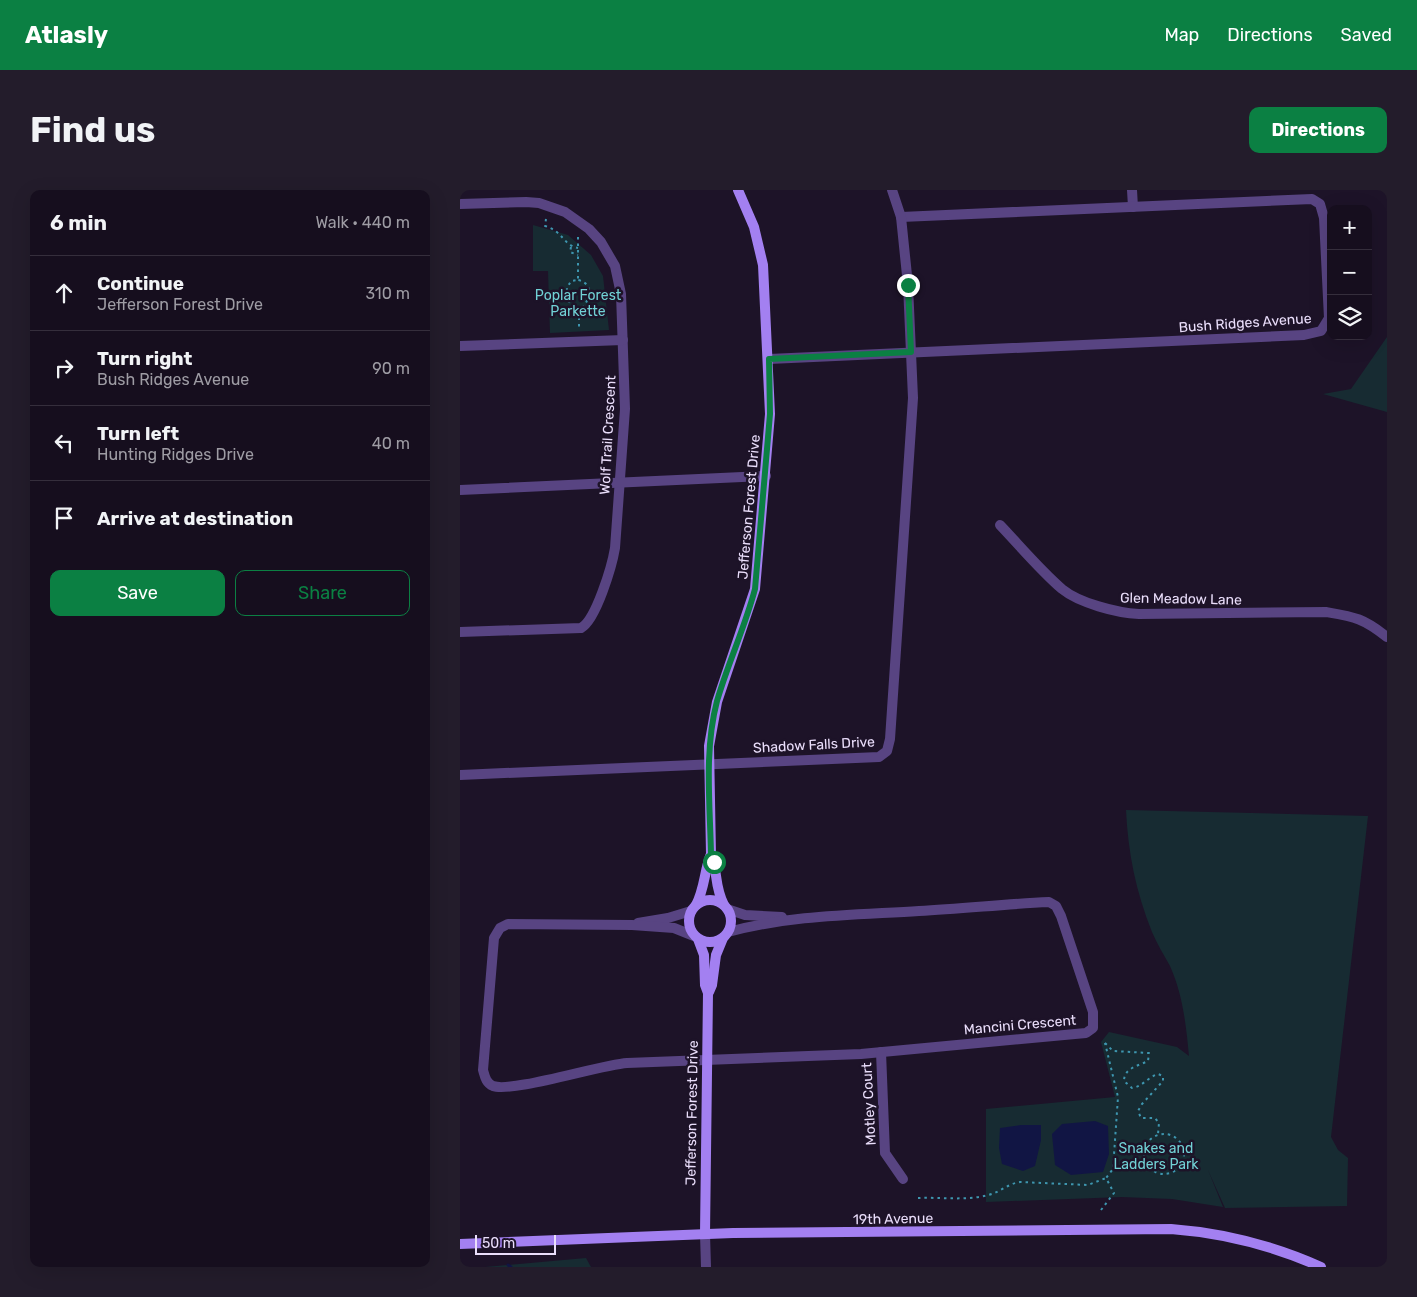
<!DOCTYPE html>
<html lang="en">
<head>
<meta charset="utf-8">
<style>
  :root { --surface:#160e1e; --page:#231c2b; --text:#f1f3f6; --muted:#9e9ca4; --line:#352e3c; --accent:#0b8043 }
  body { margin:0; font-family:Rubik,sans-serif; background:var(--page); color:var(--text) }
  .controls { position:absolute; right:15px; top:15px; display:grid; overflow:hidden; border-radius:10px; box-shadow:0 5px 20px #0002 }
  .controls button { width:45px; height:45px; display:grid; place-items:center; padding:0; border:0; border-bottom:1px solid var(--line); background:var(--surface); color:var(--text); font:25px sans-serif }
  .scale { position:absolute; left:15px; bottom:12px; width:81px; box-sizing:border-box; padding-left:5px; border:2px solid #eadefb; border-top:0; font-size:14px; line-height:18px; white-space:nowrap; color:#eadefb; -webkit-text-stroke:4px #1d1328; paint-order:stroke }
  .stop { position:absolute; width:15px; height:15px; margin:-11px; border:4px solid #0b8043; border-radius:50%; background:#fff }
  .stop.end { background:#0b8043; border-color:#fff; box-shadow:0 1px 5px #0008 }
  .list { margin:0; padding:0; list-style:none }
  h2 { display:flex; justify-content:space-between; align-items:center; height:65px; margin:0; padding:0 20px; font-size:21px }
  h2 small { font-size:16px; font-weight:400; color:var(--muted) }
  .list li { display:grid; grid-template-columns:32px 1fr auto; gap:15px; align-items:center; box-sizing:border-box; height:75px; padding:0 20px; border-top:1px solid var(--line) }
  .list b { display:block; font-size:19px; white-space:nowrap }
  .list p { margin:0; font-size:16px; white-space:nowrap; color:var(--muted) }
  .list em { font-size:16px; font-style:normal; color:var(--muted) }
  .actions { display:flex; gap:10px; padding:15px 20px }
  .actions a { flex:1; padding:11px 0; border:1px solid var(--accent); border-radius:10px; text-align:center; font-size:18px; color:var(--accent) }
  .actions .main { background:var(--accent); color:#fff }
  .icon { flex:none; width:28px; height:28px; fill:none; stroke:currentColor; stroke-width:2; stroke-linecap:round; stroke-linejoin:round }
  .map { position:relative; flex:none; width:927px; height:1077px; overflow:hidden; border-radius:10px }
  header { display:flex; align-items:center; gap:30px; box-sizing:border-box; height:70px; padding:0 25px; background:var(--accent); color:#fff }
  header strong { font-size:24px }
  nav { display:flex; gap:28px; margin-inline-start:auto; font-size:18px }
  .intro { display:flex; align-items:center; justify-content:space-between; box-sizing:border-box; height:120px; padding:0 30px }
  h1 { margin:0; font-size:35px }
  .button { padding:12px 22px; border-radius:10px; background:var(--accent); color:#fff; font-size:18px; font-weight:700 }
  main { display:flex; gap:30px; padding:0 30px }
  aside { flex:1; background:var(--surface); border-radius:10px; box-shadow:0 5px 20px #0002 }
  .map>svg:first-child { display:block }
  .green { fill:#172b32 }
  .water { fill:#111544 }
  .lines { fill:none; stroke-linecap:round; stroke-linejoin:round }
  .stream { stroke:#111544; stroke-width:3 }
  .path { stroke:#3e96af; stroke-width:2; stroke-dasharray:2.5 4; stroke-linecap:butt }
  .street { stroke:#584482; stroke-width:10 }
  .secondary { stroke:#a380f1; stroke-width:10 }
  .route { stroke:#0b8043; stroke-width:6 }
  .labels { text-anchor:middle; dominant-baseline:central; stroke-width:5; stroke-linejoin:round; paint-order:stroke }
  .park-label { font-size:14px; fill:#71d1d5; stroke:#1d1328 }
  .street-label { font-size:14px; fill:#eadefb; stroke:#1d1328 }
</style>
</head>
<body>
<header>
<strong>Atlasly</strong>
<nav><a>Map</a><a>Directions</a><a>Saved</a></nav>
</header>
<div class="intro"><h1>Find us</h1><a class="button">Directions</a></div>
<main>
<aside>
<h2>6 min<small>Walk · 440 m</small></h2>
<ul class="list">
<li><svg class="icon" aria-label="ahead" viewBox="0 0 24 24"><path d="M12 20V5M6 11l6-6 6 6"/></svg><div><b>Continue</b><p>Jefferson Forest Drive</p></div><em>310 m</em></li>
<li><svg class="icon" aria-label="right" viewBox="0 0 24 24"><path d="M7 20v-9h11M14 6l5 5-5 5"/></svg><div><b>Turn right</b><p>Bush Ridges Avenue</p></div><em>90 m</em></li>
<li><svg class="icon" aria-label="left" viewBox="0 0 24 24"><path d="M17 20v-9H6M10 6l-5 5 5 5"/></svg><div><b>Turn left</b><p>Hunting Ridges Drive</p></div><em>40 m</em></li>
<li><svg class="icon" aria-label="arrive" viewBox="0 0 24 24"><path d="M6 21V4h12l-3 4 3 4H6"/></svg><div><b>Arrive at destination</b></div></li>
</ul>
<div class="actions"><a class="main">Save</a><a>Share</a></div>
</aside>
<div class="map">
<svg width="927" height="1077" viewBox="0 0 927 1077">
  <rect width="100%" height="100%" fill="#1d1328"/>
  <g class="green">
    <polygon points="73,35 108,45 131,65 143,86 149,140 90,143 88,81 73,81"/>
    <polygon points="927,147 927,222 863,204 891,199"/>
    <path d="M666 620 908 626 871 947 878 960 888 968 887 1016 765 1018 748 980 763 1017 712 1009 662 1007 526 1012V919L655 907 641 852 649 842 717 857 729 866C726 835 723 805 710 776 704 765 697 754 692 742 676 702 668 663 666 620Z"/>
    <polygon points="126,1068 131,1077 25,1077"/>
  </g>
  <g class="water">
    <polygon points="635,931 648,936 649,964 643,982 611,985 595,975 592,944 602,934"/>
    <polygon points="561,935 581,935 581,950 575,976 563,981 542,974 539,958 540,938"/>
  </g>
  <g class="lines">
    <polyline class="stream" points="48,1075 51,1077"/>
    <g class="path">
      <path d="M86 29 85 36C103 41 103 55 118 58"/>
      <path d="M118 47V90L111 91 107 98V110L119 121C129 113 136 94 118 90"/>
      <polyline points="111,57 110,62 118,65"/>
      <polyline points="119,121 119,138"/>
      <path d="M645 853 653 861 689 863 688 871C678 876 664 878 664 891L672 898C682 897 688 887 698 884L703 886V891L682 914 678 921 681 928H695L699 933 698 944"/>
      <circle cx="704" cy="964" r="20"/>
      <path d="M458 1008C480 1007 506 1011 528 1005 539 1003 547 994 560 992L628 995 646 988"/>
      <polyline points="641,1020 654,1003 646,988 653,979 658,907 645,853"/>
    </g>
    <g class="street">
      <polyline points="672,0 673,17"/>
      <path d="M0 14 66 12 79 13 105 22 129 39 141 52 155 76 161 104 165 219 155 358C152 376 136 430 121 438L0 442"/>
      <polyline points="0,156 163,150"/>
      <polyline points="309,169 844,145 861,141 869,128 864,28 860,14 852,9 441,27"/>
      <polyline points="0,300 306,286"/>
      <path d="M540 335C560 356 580 380 602 399 619 413 657 423 679 424L866 422C895 427 903 428 927 447"/>
      <polyline points="0,585 419,567 427,561 430,549 453,208 448,95 441,27 432,0"/>
      <polyline points="267,719 285,725 322,727"/>
      <polyline points="178,733 208,728 231,721"/>
      <path d="M234 746 214 738 172 735 48 734 40 738 34 748 23 880C25 887 26 893 33 896 51 903 140 875 167 873L401 864 615 844 626 843 633 838V822L601 726 596 716 589 712C545 714 502 719 459 721 395 725 330 725 268 742"/>
      <polyline points="421,862 425,963 443,989"/>
      <polyline points="245,1044 246,1077"/>
    </g>
    <g class="secondary">
      <circle cx="250" cy="731" r="21"/>
      <path d="M236 715C245 698 244 681 251 664"/>
      <path d="M264 715C254 696 258 681 251 664L249 556 257 512 295 399 310 224 303 75 294 37 278 0"/>
      <polyline points="238,749 244,765 245,795 248,803 245,1044"/>
      <polyline points="249,802 252,795 256,765 263,748"/>
      <path d="M0 1054 273 1043 711 1039C764 1043 812 1055 861 1077"/>
    </g>
  </g>
  <g class="lines">
    <path class="route" d="M254 672 251 664C250 613 244 561 257 511 268 473 285 437 295 399L310 224 309 169 451 162 448 95"/>
  </g>
  <g class="labels">
    <g class="park-label">
      <text x="118" y="105">Poplar Forest<tspan x="118" dy="16">Parkette</tspan></text>
      <text x="696" y="958">Snakes and<tspan x="696" dy="16">Ladders Park</tspan></text>
    </g>
    <g class="street-label">
      <text transform="translate(785 133) rotate(-4)">Bush Ridges Avenue</text>
      <text transform="translate(148 245) rotate(-87)">Wolf Trail Crescent</text>
      <text transform="translate(289 317) rotate(-85)">Jefferson Forest Drive</text>
      <text transform="translate(721 409) rotate(1)">Glen Meadow Lane</text>
      <text transform="translate(354 555) rotate(-3)">Shadow Falls Drive</text>
      <text transform="translate(560 835) rotate(-5)">Mancini Crescent</text>
      <text transform="translate(409 914) rotate(-93)">Motley Court</text>
      <text transform="translate(232 923) rotate(-89)">Jefferson Forest Drive</text>
      <text transform="translate(433 1029) rotate(-1)">19th Avenue</text>
    </g>
  </g>
</svg>
<div class="controls">
<button>+</button>
<button>−</button>
<button><svg class="icon" aria-label="layers" viewBox="0 0 24 24"><path d="M12 4l9 5-9 5-9-5zM3 14l9 5 9-5"/></svg></button>
</div>
<div class="scale">50 m</div>
<div class="stop" style="left:254px;top:672px"></div>
<div class="stop end" style="left:448px;top:95px"></div>
</div>
</main>
</body>
</html>
